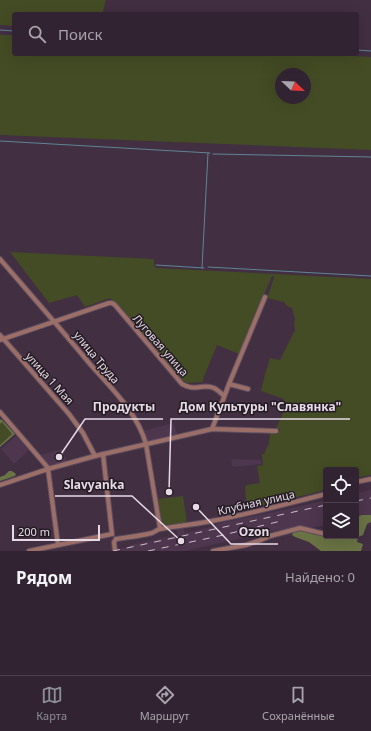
<!DOCTYPE html>
<html lang="ru">
<head>
<meta charset="utf-8">
<style>
  :root { --surface:#322332; --page:#3d2f3e; --text:#f1f3f6; --muted:#a8a4ac; --line:#4d404d; --accent:#8c9099 }
  body { margin:0; font-family:"Noto Sans",sans-serif; background:var(--page); color:var(--text) }
  .controls { position:absolute; right:12px; bottom:12px; display:grid; overflow:hidden; border-radius:4px; box-shadow:0 4px 16px #0002 }
  .controls button { width:36px; height:36px; display:grid; place-items:center; padding:0; border:0; border-bottom:1px solid var(--line); background:var(--surface); color:var(--text); font:20px sans-serif }
  .compass { position:absolute; left:275px; top:68px; width:36px; height:36px; border-radius:50%; background:var(--surface); box-shadow:0 4px 16px #0002; rotate:113deg }
  .scale { position:absolute; left:12px; bottom:10px; width:88px; box-sizing:border-box; padding-left:4px; border:2px solid #e6dae6; border-top:0; font-size:11px; line-height:14px; white-space:nowrap; color:#e6dae6; -webkit-text-stroke:3px #241b23; paint-order:stroke }
  .list { margin:0; padding:0; list-style:none }
  h2 { display:flex; justify-content:space-between; align-items:center; height:52px; margin:0; padding:0 16px; font-size:17px }
  h2 small { font-size:13px; font-weight:400; color:var(--muted) }
  .icon { flex:none; width:22px; height:22px; fill:none; stroke:currentColor; stroke-width:2; stroke-linecap:round; stroke-linejoin:round }
  .map { position:relative; flex:none; width:371px; height:551px; overflow:hidden }
  .search { position:absolute; background:var(--surface); box-shadow:0 4px 16px #0002; left:12px; right:12px; top:12px; height:44px; display:flex; align-items:center; gap:10px; box-sizing:border-box; padding:0 14px; border-radius:4px; color:var(--muted); font-size:15px }
  .sheet { height:124px; background:var(--surface) }
  nav { display:flex; justify-content:space-around; align-items:center; box-sizing:border-box; height:56px; border-top:1px solid var(--line); background:var(--surface); font-size:11px; color:var(--muted) }
  nav a { display:grid; justify-items:center; gap:2px }
  nav .on { color:var(--accent) }
  .map>svg:first-child { display:block }
  .built { fill:#4e364e }
  .green { fill:#444c25; fill-rule:evenodd }
  .forest { fill:#697344 }
  .lines { fill:none; stroke-linecap:round; stroke-linejoin:round }
  .stream { stroke:#5f8497; stroke-width:1 }
  .minor-casing { stroke:#604e60; stroke-width:6 }
  .minor { stroke:#9b6f68; stroke-width:4 }
  .rail { stroke:#cbbecb; stroke-width:1; stroke-dasharray:7 7; stroke-linecap:butt }
  .labels { text-anchor:middle; dominant-baseline:central; stroke-width:3; stroke-linejoin:round; paint-order:stroke }
  .street-label { font-size:11px; fill:#e6dae6; stroke:#241b23 }
  .leader { fill:none; stroke:#e6dae6; stroke-width:1.5 }
  .callout-dot { fill:#e6dae6; stroke:#241b23; stroke-width:1.5 }
  .callout-label { font-size:12px; text-anchor:middle; font-weight:bold; fill:#e6dae6; stroke:#241b23; stroke-width:3; stroke-linejoin:round; paint-order:stroke }
</style>
</head>
<body>
<div class="map">
<svg width="371" height="551" viewBox="0 0 371 551">
  <rect width="100%" height="100%" fill="#422f42"/>
  <g class="built">
    <polygon points="173,423 178,435 148,443 143,431"/>
    <polygon points="16,436 29,450 14,464 1,449"/>
    <polygon points="62,449 67,462 51,467 41,455"/>
    <polygon points="231,459 261,460 262,464 234,467 232,466"/>
    <polygon points="371,490 371,515 356,517 356,493"/>
    <polygon points="326,500 326,525 304,529 299,527 273,531 185,551 117,551 116,549 129,547 129,545 178,535 177,529 183,528 185,533 216,526 215,524 275,512"/>
  </g>
  <g class="green">
    <polygon points="0,0 106,0 102,14 14,14 14,26 0,25"/>
    <path d="M0 35H14V54H323L371 57V150L0 135ZM281 74H305V98H281Z"/>
    <path d="M10 252 154 259V265L156 268 371 279V475L356 478V470H326V489L318 492 247 509 245 487 247 485 260 483 257 466 263 465 262 454H264L269 443 270 432H279L280 429 276 428C282 416 284 413 284 399L261 391 265 374 270 358 280 360 295 330 294 325 295 319 292 308 287 306 284 302 267 298 274 278V276H272L239 354 217 345 203 379V382L187 383 178 377 110 298 85 307 77 295 49 303Z"/>
    <polygon points="2,422 12,434 0,445 0,424"/>
    <polygon points="183,496 187,523 166,526 162,524 158,499"/>
  </g>
  <g class="forest">
    <polygon points="1,419 15,434 0,447 0,445 12,434 2,422 0,424 0,420"/>
    <polygon points="9,471 12,471 16,474 15,476 0,481 0,477 5,475"/>
    <polygon points="362,515 371,515 371,522 367,524 363,535 358,537 357,542 363,544 361,551 321,551 309,542 295,537 292,535 294,531 300,529 304,530 313,533 336,538 340,536 356,536 356,517"/>
  </g>
  <g class="lines">
    <g class="stream">
      <polyline points="0,30 14,31"/>
      <polyline points="357,50 371,51"/>
      <polyline points="0,141 210,153"/>
      <polyline points="213,154 371,157"/>
      <polyline points="156,265 204,268"/>
      <polyline points="208,267 371,276"/>
      <polyline points="202,268 208,153"/>
    </g>
    <g class="minor-casing">
      <g id="minor">
        <path d="M0 259C30 294 61 329 90 364 111 388 137 412 146 444L160 528"/>
        <polyline points="0,335 69,414 83,433 95,456"/>
        <path d="M0 340 109 303H112L115 305 182 384C195 392 203 383 214 388 218 390 221 393 224 396"/>
        <polyline points="229,384 248,389"/>
        <polyline points="0,412 49,469"/>
        <polyline points="212,429 229,384 265,297"/>
        <polyline points="103,454 112,534"/>
        <polyline points="48,469 58,545"/>
        <polyline points="356,482 371,479"/>
        <polyline points="0,485 48,469 95,456 212,429 276,431"/>
        <path d="M116 539C128 537 141 536 152 533 155 532 158 529 160 529 175 526 191 525 206 522 247 515 286 504 326 494"/>
        <polyline points="29,551 112,534"/>
        <polyline points="115,551 114,542 116,539"/>
        <polyline points="213,551 246,545 261,540 270,536 300,528 325,534"/>
      </g>
    </g>
    <use href="#minor" class="minor"/>
    <g class="rail">
      <polyline points="356,501 371,498"/>
      <polyline points="113,551 326,505"/>
      <polyline points="148,551 219,536 281,521"/>
    </g>
  </g>
  <g class="labels">
    <g class="street-label">
      <text transform="translate(161 345) rotate(49)">Луговая улица</text>
      <text transform="translate(97 357) rotate(50)">улица Труда</text>
      <text transform="translate(50 378) rotate(48)">улица 1 Мая</text>
      <text transform="translate(256 502) rotate(-13)">Клубная улица</text>
    </g>
  </g>
  <path class="leader" d="M169 492L171 419H350M59 457L85 419H163M181 541L132 496H55M196 507L231 544H278"/>
  <g class="callout-dot">
    <circle cx="169" cy="492" r="4"/>
    <circle cx="59" cy="457" r="4"/>
    <circle cx="181" cy="541" r="4"/>
    <circle cx="196" cy="507" r="4"/>
  </g>
  <g class="callout-label">
    <text x="260" y="411">Дом Культуры "Славянка"</text>
    <text x="124" y="411">Продукты</text>
    <text x="94" y="489">Slavyanka</text>
    <text x="254" y="536">Ozon</text>
  </g>
</svg>
<div class="controls">
<button><svg class="icon" aria-label="locate" viewBox="0 0 24 24"><circle cx="12" cy="12" r="6"/><path d="M12 2v4M12 18v4M2 12h4M18 12h4"/></svg></button>
<button><svg class="icon" aria-label="layers" viewBox="0 0 24 24"><path d="M12 4l9 5-9 5-9-5zM3 14l9 5 9-5"/></svg></button>
</div>
<svg class="compass" viewBox="-18 -18 36 36"><path d="M0-13l5 13h-10z" fill="#e53935"/><path d="M0 13l5-13h-10z" fill="#a8a4ac"/></svg>
<div class="scale">200 m</div>
<div class="search"><svg class="icon" aria-label="search" viewBox="0 0 24 24"><circle cx="10" cy="10" r="6"/><path d="M15 15l6 6"/></svg>Поиск</div>
</div>
<section class="sheet">
<h2>Рядом<small>Найдено: 0</small></h2>
<ul class="list">
</ul>
</section>
<nav>
<a class="on"><svg class="icon" aria-label="map" viewBox="0 0 24 24"><path d="M3 6l6-2 6 2 6-2v14l-6 2-6-2-6 2zM9 4v14M15 6v14"/></svg>Карта</a>
<a><svg class="icon" aria-label="directions" viewBox="0 0 24 24"><path d="M12 3l9 9-9 9-9-9zM9 14v-3h6M13 9l2 2-2 2"/></svg>Маршрут</a>
<a><svg class="icon" aria-label="saved" viewBox="0 0 24 24"><path d="M7 4h10v16l-5-4-5 4z"/></svg>Сохранённые</a>
</nav>
</body>
</html>
